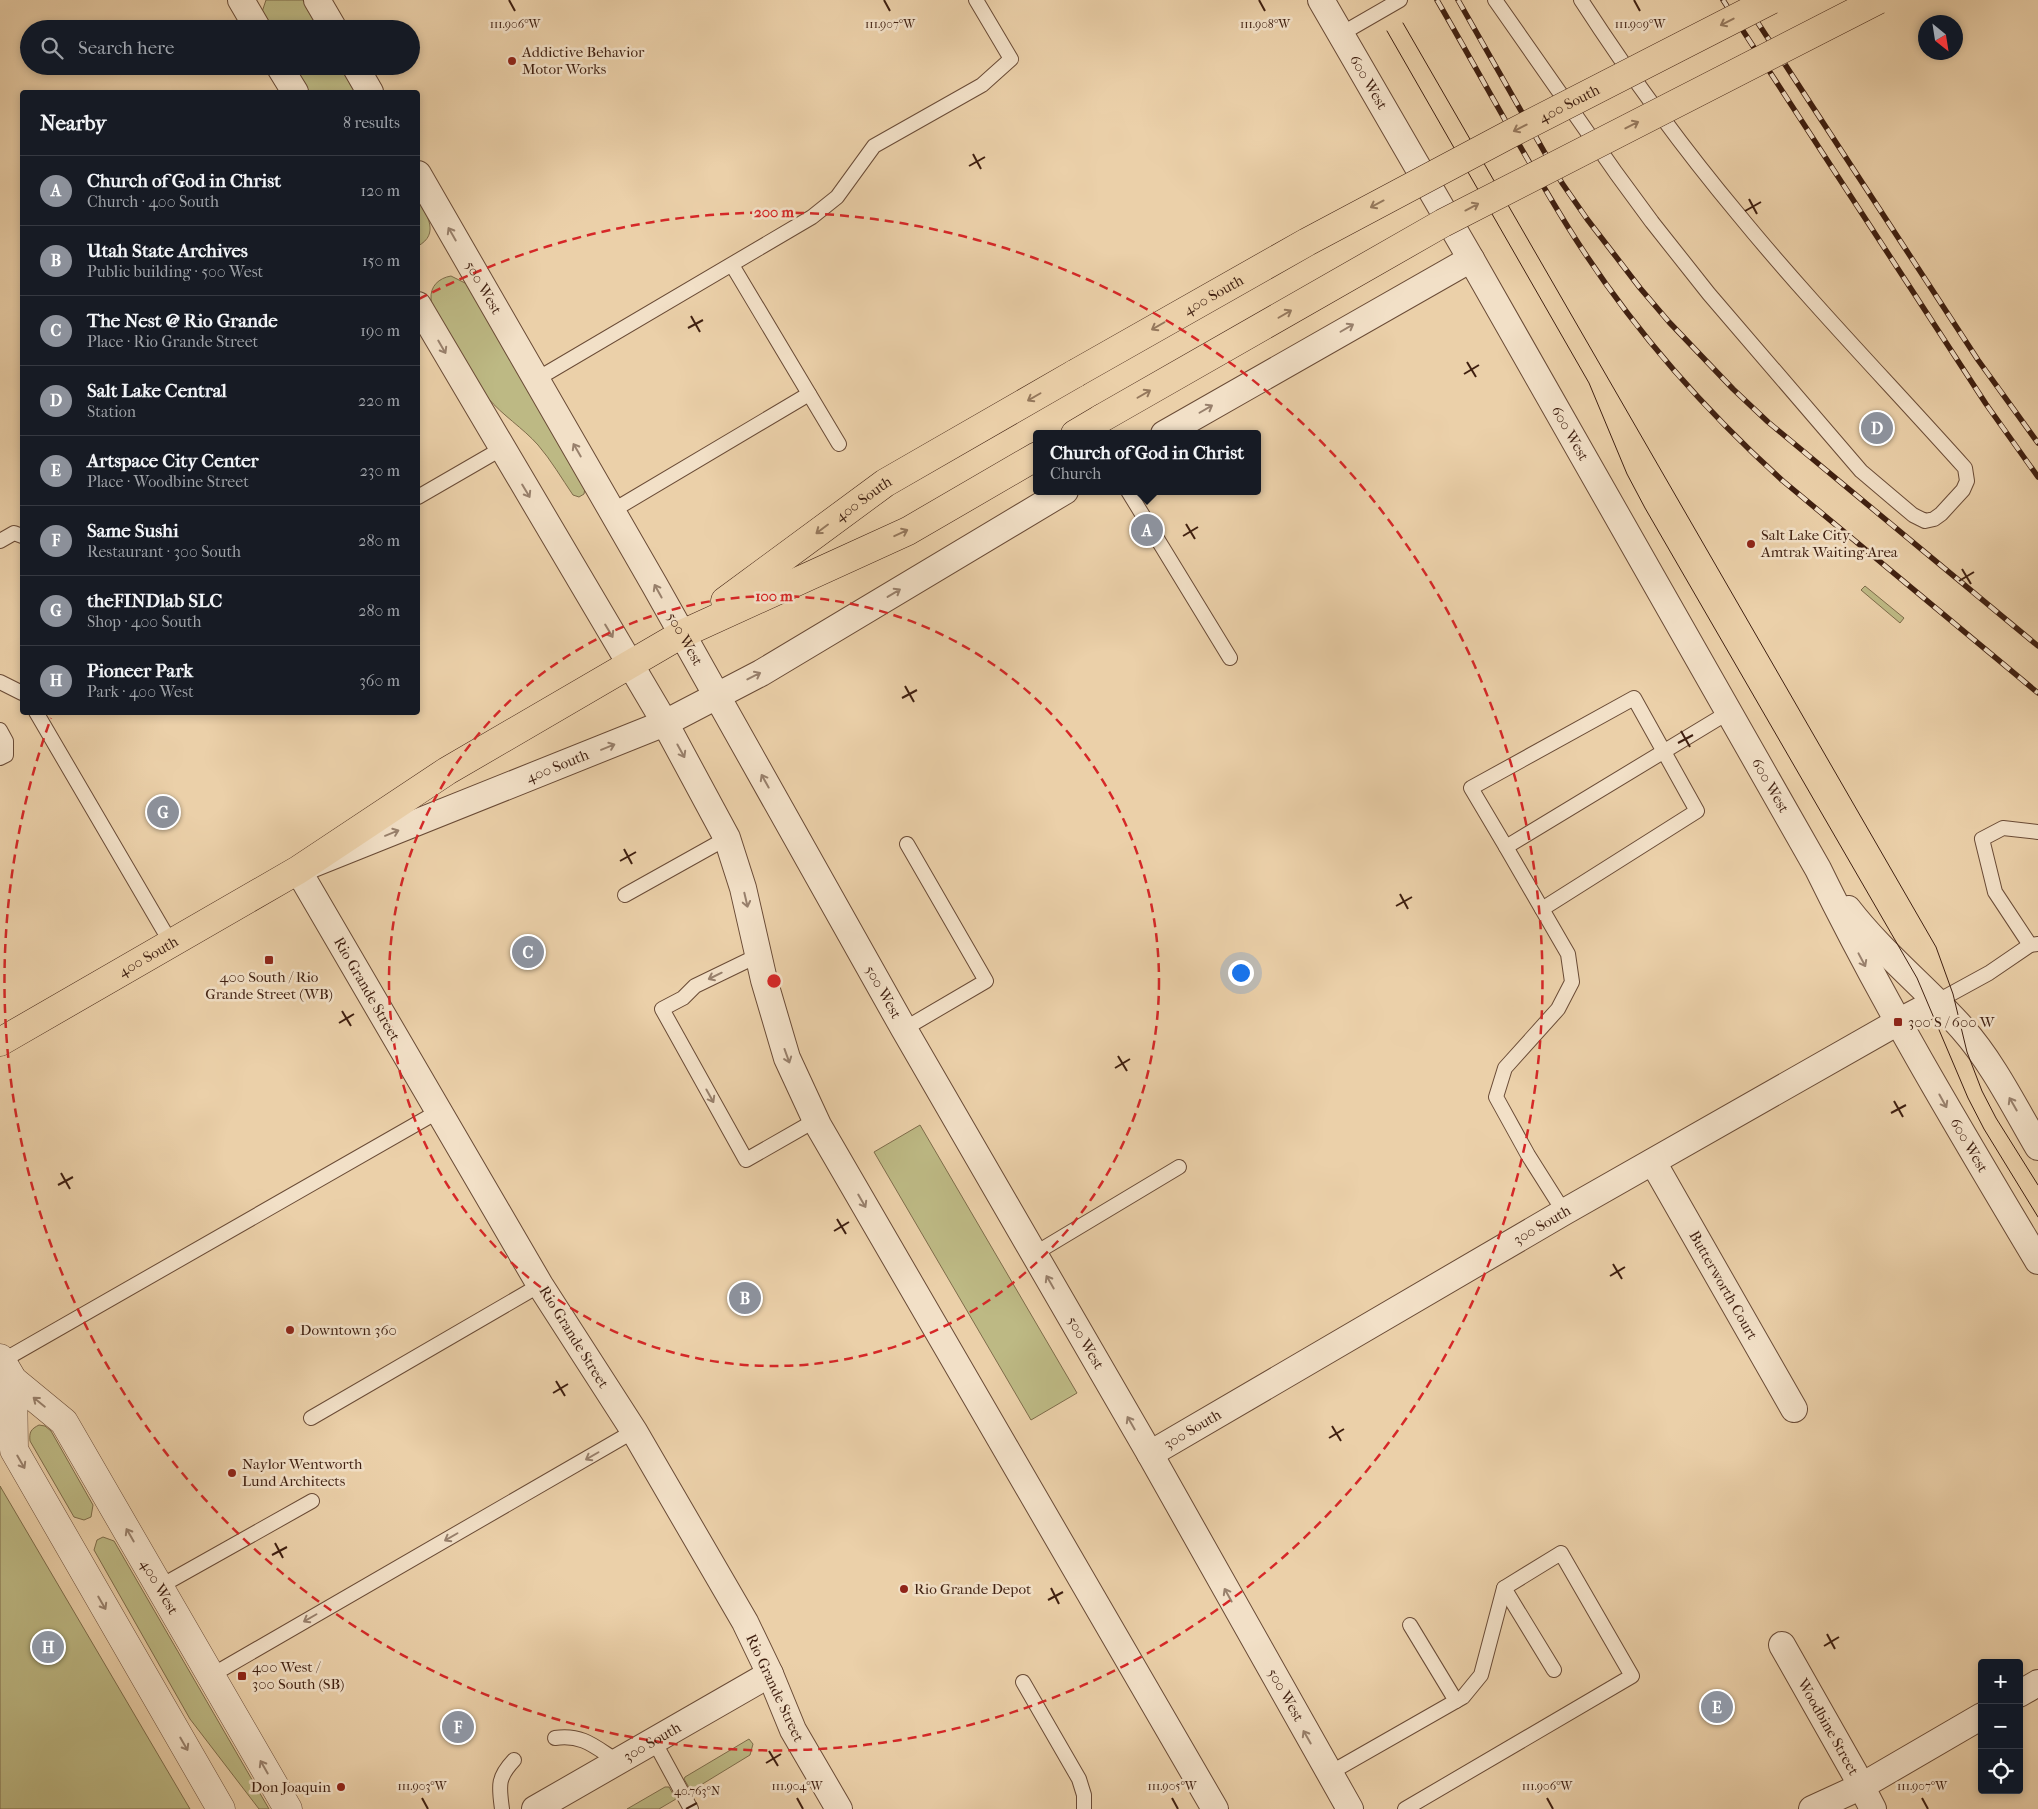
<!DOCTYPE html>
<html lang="en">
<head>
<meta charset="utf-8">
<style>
  :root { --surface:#171b24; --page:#242831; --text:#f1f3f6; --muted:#9ea1a6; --line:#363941; --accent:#8c9099 }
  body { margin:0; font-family:"IM FELL French Canon",serif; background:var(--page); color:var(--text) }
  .controls { position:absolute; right:15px; bottom:15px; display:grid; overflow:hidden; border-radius:5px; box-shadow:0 2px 8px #0003 }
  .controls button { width:45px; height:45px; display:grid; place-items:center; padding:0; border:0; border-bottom:1px solid var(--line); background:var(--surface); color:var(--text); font:25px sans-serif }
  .compass { position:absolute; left:1918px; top:15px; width:45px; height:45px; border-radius:50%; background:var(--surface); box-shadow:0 2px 8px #0003; rotate:150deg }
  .you { position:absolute; left:1240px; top:972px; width:18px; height:18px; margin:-12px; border:4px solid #fff; border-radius:50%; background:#1a73e8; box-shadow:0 0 0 8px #1a73e833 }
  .badge { display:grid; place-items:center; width:32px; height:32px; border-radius:50%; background:var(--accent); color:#fff; font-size:16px; font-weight:700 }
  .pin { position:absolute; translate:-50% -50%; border:2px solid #fff; box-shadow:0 1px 5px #0006 }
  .popup { position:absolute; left:1033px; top:430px; width:228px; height:65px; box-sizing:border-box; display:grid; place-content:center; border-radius:5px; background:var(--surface); filter:drop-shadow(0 1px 4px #0005); font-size:16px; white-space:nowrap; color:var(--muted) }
  .popup b { font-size:19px; color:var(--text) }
  .popup::after { content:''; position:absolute; left:50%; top:100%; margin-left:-10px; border:10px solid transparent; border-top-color:var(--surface) }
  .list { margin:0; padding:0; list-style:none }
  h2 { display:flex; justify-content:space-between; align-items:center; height:65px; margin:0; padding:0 20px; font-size:21px }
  h2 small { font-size:16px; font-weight:400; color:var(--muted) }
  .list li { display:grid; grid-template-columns:32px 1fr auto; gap:15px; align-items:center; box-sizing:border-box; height:70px; padding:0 20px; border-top:1px solid var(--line) }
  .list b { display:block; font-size:19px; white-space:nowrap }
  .list p { margin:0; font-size:16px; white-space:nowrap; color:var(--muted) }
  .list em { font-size:16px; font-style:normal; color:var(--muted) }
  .icon { flex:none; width:28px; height:28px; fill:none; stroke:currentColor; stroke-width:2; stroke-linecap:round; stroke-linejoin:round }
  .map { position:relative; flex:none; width:2038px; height:1809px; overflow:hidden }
  .search { position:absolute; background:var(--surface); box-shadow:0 2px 8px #0003; left:20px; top:20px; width:400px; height:55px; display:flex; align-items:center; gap:12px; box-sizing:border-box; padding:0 18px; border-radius:28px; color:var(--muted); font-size:19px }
  .panel { position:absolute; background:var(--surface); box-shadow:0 2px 8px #0003; left:20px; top:90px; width:400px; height:625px; border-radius:5px }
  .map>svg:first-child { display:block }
  .green { fill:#bdb984; stroke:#7e6c4a }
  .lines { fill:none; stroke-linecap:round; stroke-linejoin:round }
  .service-casing { stroke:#6a4b36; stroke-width:16 }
  .minor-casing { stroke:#6a4b36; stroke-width:28 }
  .tertiary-casing { stroke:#6a4b36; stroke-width:29 }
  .primary-casing { stroke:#3f1f10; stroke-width:29 }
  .service { stroke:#f2e0c7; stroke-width:14 }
  .minor { stroke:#f2e0c7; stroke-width:26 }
  .tertiary { stroke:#f2e0c7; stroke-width:28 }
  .primary { stroke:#ebd0a9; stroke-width:28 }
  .tram { stroke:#3f1f10; stroke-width:1 }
  .rail-casing { stroke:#3f1f10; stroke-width:5.5 }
  .rail { stroke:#f2e0c7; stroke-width:4; stroke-dasharray:11; stroke-linecap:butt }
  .primary-bridge-casing { stroke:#3f1f10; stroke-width:29; stroke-linecap:butt }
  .primary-bridge { stroke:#ebd0a9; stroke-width:28 }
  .oneway { stroke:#95785c }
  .oneway2 { stroke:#98806c }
  .ticks { fill:none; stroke:#3f1f10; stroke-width:2 }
  .ring { fill:none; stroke:#d62828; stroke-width:2.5; stroke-dasharray:9 6 }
  .poi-dot { fill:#8f2418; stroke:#f2e0c7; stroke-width:2 }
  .labels { text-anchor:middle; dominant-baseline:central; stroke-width:5; stroke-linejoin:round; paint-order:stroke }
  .poi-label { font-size:15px; fill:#3f1f10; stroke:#f2e0c7; text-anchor:start }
  .street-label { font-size:15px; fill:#3f1f10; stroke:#f2e0c7 }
  .ticks-label { font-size:12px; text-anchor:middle; fill:#3f1f10; stroke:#f2e0c7; stroke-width:5; stroke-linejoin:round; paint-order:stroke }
  .centre { fill:#d62828; stroke:#f2e0c7; stroke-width:2.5 }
  .ring-label { font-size:15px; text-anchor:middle; font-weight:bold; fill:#d62828; stroke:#f2e0c7; stroke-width:5; stroke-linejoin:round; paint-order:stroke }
</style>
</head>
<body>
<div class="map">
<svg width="2038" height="1809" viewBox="0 0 2038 1809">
  <rect width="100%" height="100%" fill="#ebd0a9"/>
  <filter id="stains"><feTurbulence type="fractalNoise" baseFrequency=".004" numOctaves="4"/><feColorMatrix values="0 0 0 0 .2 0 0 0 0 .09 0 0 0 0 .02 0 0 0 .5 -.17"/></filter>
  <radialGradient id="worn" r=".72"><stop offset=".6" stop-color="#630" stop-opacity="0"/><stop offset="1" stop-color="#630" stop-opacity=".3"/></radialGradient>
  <g class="green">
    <polygon points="266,0 303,0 320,29 272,29 262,12"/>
    <polygon points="294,66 341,66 356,92 309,92"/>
    <path d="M418 199C427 215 440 234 418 246Z"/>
    <path d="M451 276 467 284 585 488 584 494 579 497 573 495C562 479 551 460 538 445 523 428 502 415 488 398 477 385 431 312 431 299 430 286 439 278 451 276Z"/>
    <polygon points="1865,586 1904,618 1900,623 1861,590"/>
    <polygon points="920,1125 1077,1393 1031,1420 874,1152"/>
    <path d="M39 1425 45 1426 51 1431 93 1505 91 1517 84 1520 74 1517 30 1441C29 1432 31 1429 39 1425Z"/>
    <polygon points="0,1486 190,1809 0,1809"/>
    <polygon points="103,1537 114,1541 269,1809 259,1809 190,1719 94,1550 97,1540"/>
    <polygon points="749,1739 753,1744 750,1755 691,1791 684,1779 685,1777"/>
    <polygon points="665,1787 669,1787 676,1799 659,1809 627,1809"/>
  </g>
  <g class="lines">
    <g class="service-casing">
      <g id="service">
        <path d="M1495 0 1616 173 1652 222 1709 294 1861 471 1913 515 1925 521 1934 519 1941 514 1963 490 1967 481 1965 468C1889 383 1810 302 1738 214 1681 146 1629 74 1581 0"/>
        <polyline points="1341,34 1400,0"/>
        <polyline points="732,265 839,444"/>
        <polyline points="537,379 812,217 837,197 874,146 982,85 1011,59 976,0"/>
        <polyline points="1128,491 1230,658"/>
        <polyline points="418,497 501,449"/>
        <polyline points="612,511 809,394"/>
        <polyline points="0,541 14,533 22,536"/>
        <polyline points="0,682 22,693"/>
        <polyline points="36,712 171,943"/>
        <polyline points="0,730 6,741 6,755 0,758"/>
        <polyline points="1506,847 1471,788 1634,698 1697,811 1542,909"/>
        <polyline points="625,895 727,838"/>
        <polyline points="2030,945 1995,892 1982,839 2003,828 2038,832"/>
        <polyline points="759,955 695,986 683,998 662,1009 746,1160 816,1120"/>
        <polyline points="1936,1002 1989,973 2030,945 2038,944"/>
        <polyline points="904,1029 986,981 907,844"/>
        <polyline points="1564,1212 1528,1155 1496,1097 1505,1068 1558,1009 1572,982 1568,954 1506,847 1729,712"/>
        <polyline points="1034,1254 1179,1167"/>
        <polyline points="2,1361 439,1111"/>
        <polyline points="311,1418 540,1285"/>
        <polyline points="159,1587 312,1501"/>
        <polyline points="1504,1588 1554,1670"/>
        <polyline points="1410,1625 1456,1701"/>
        <polyline points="212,1675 634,1431"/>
        <polyline points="1023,1682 1079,1779 1084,1795 1084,1809"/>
        <path d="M555 1738C583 1734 595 1747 617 1761"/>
        <polyline points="654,1741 691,1809"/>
        <polyline points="1328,1774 1463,1697 1481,1675 1504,1588 1561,1553 1632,1676 1405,1809"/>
        <path d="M502 1809C499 1786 497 1778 514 1760"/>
      </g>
    </g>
    <g class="minor-casing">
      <g id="minor">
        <polyline points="241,0 258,29"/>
        <polyline points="317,0 334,29"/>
        <path id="s1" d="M1321 0 1471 259 1818 869C1884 1004 1961 1132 2038 1261"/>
        <polyline points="279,66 295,92"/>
        <polyline points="355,66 370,92"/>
        <path id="s2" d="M418 174 654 584 904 1029 1150 1454 1350 1809"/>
        <polyline points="418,305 665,723 727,838 743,888 764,980 787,1058 818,1125 1215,1809"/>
        <polyline points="1164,434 1471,259"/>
        <path d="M1848 909C1882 953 1925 987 1962 1028 1993 1063 2014 1106 2038 1147"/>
        <path id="s3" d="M1653 1162 1794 1409"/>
        <path id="s4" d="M1150 1454 1564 1212 1898 1022 1936 1002"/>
        <path id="s5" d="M1782 1645 1854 1772 1873 1809"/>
        <polyline points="2019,1694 2038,1683"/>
        <path id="s6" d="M535 1809 770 1674"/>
        <path id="s7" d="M839 1809 793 1730 770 1674 745 1622 634 1431 540 1285 298 870 665 723 761 673 1065 491"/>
        <polyline points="1812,1809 1860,1787 1982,1716"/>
      </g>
    </g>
    <g class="tertiary-casing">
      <g id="tertiary">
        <path id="s8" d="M0 1358 13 1380 64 1422 288 1809"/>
        <polyline points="13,1380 14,1450 221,1809"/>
      </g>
    </g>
    <g class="primary-casing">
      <g id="primary">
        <polyline points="1075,434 1102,418"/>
        <path id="s9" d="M725 601 885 483 1076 373"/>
        <path id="s10" d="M0 1042 298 870 447 771 682 634 908 531 1037 456"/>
      </g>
    </g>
    <use href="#service" class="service"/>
    <use href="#minor" class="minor"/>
    <use href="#tertiary" class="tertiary"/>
    <use href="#primary" class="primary"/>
    <g class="tram">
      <polyline points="1403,23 1936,947 1953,994 1967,1052 1982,1091 1996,1118 2038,1185"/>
      <polyline points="1387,31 1589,383 1627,474 1645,508 1917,978 1968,1098 1984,1129 2038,1217"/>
    </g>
    <g class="rail-casing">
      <g id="rail">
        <path d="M1437 0C1481 76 1522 153 1568 227 1627 322 1700 406 1783 481L2038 693"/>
        <polyline points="1458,0 1562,183 1587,219 1640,288 1669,322 1733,389 1768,422 2038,646"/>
        <polyline points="1723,0 1986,404 2038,477"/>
        <polyline points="1743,0 1978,360 2038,443"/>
      </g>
    </g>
    <use href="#rail" class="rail"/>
    <g class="primary-bridge-casing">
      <g id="primary-bridge">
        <path id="s11" d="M1076 373 1307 242 1510 134 1771 0"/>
        <polyline points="1102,418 1443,223 1878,0"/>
      </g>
    </g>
    <use href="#primary-bridge" class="primary-bridge"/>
  </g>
  <defs><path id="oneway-shaft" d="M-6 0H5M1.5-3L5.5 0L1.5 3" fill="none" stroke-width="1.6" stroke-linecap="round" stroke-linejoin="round" transform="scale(1.25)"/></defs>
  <g class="oneway">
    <use href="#oneway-shaft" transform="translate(1727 22) rotate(153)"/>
    <use href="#oneway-shaft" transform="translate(1632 125) rotate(-27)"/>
    <use href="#oneway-shaft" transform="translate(1520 128) rotate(153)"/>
    <use href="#oneway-shaft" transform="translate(1377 204) rotate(152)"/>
    <use href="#oneway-shaft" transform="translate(1472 207) rotate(-28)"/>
    <use href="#oneway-shaft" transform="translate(1285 314) rotate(-30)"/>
    <use href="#oneway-shaft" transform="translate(1158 326) rotate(150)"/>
    <use href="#oneway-shaft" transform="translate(1144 394) rotate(-30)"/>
    <use href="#oneway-shaft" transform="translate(1034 397) rotate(150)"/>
    <use href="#oneway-shaft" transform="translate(822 529) rotate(143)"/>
    <use href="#oneway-shaft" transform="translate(901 533) rotate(-25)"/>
  </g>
  <g class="oneway2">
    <use href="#oneway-shaft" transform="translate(452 234) rotate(-120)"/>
    <use href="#oneway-shaft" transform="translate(1347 328) rotate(-30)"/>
    <use href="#oneway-shaft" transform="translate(442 347) rotate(60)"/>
    <use href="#oneway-shaft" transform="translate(1206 409) rotate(-30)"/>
    <use href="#oneway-shaft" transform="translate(577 450) rotate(-120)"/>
    <use href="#oneway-shaft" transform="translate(526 491) rotate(59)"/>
    <use href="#oneway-shaft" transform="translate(658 591) rotate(-119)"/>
    <use href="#oneway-shaft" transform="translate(894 593) rotate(-31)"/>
    <use href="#oneway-shaft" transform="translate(609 631) rotate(59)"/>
    <use href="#oneway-shaft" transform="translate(754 676) rotate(-27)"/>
    <use href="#oneway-shaft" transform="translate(608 747) rotate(-22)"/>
    <use href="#oneway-shaft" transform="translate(681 751) rotate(61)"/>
    <use href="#oneway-shaft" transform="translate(765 781) rotate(-119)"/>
    <use href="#oneway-shaft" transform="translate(392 833) rotate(-22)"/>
    <use href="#oneway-shaft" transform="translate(746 900) rotate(77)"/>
    <use href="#oneway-shaft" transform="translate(1862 960) rotate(62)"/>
    <use href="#oneway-shaft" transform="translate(715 976) rotate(154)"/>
    <use href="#oneway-shaft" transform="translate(787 1056) rotate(70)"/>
    <use href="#oneway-shaft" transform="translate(710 1096) rotate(61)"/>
    <use href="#oneway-shaft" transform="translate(1943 1101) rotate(61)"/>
    <use href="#oneway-shaft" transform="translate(2013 1104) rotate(-120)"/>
    <use href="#oneway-shaft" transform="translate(862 1201) rotate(60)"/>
    <use href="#oneway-shaft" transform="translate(1050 1282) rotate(-120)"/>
    <use href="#oneway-shaft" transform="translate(39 1402) rotate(-141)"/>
    <use href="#oneway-shaft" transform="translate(1131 1423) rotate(-120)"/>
    <use href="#oneway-shaft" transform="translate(592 1456) rotate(150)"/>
    <use href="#oneway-shaft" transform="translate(21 1462) rotate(60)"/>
    <use href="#oneway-shaft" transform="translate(130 1535) rotate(-120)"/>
    <use href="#oneway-shaft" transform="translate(451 1537) rotate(150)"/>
    <use href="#oneway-shaft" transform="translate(1228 1595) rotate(-119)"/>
    <use href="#oneway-shaft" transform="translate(102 1603) rotate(60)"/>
    <use href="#oneway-shaft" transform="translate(310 1618) rotate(150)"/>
    <use href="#oneway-shaft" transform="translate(1307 1737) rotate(-120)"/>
    <use href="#oneway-shaft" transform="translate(184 1744) rotate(60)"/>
    <use href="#oneway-shaft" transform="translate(264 1767) rotate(-120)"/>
  </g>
  <path class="ticks" d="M509 0 515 11M884 0 890 11M1259 0 1265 11M1634 0 1640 11M973 154 981 169M969 166 985 157M1749 199 1757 214M1745 211 1761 202M691 316 700 332M688 328 703 320M1467 362 1476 377M1464 374 1479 365M1186 524 1195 539M1183 536 1198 527M1962 569 1971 584M1959 581 1974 572M905 686 914 702M902 698 917 690M1681 731 1690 747M1678 743 1693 735M624 849 632 864M620 861 636 852M1400 894 1408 909M1396 906 1412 897M342 1011 351 1026M339 1023 354 1014M1118 1056 1127 1071M1115 1068 1130 1059M1894 1101 1903 1117M1891 1113 1906 1105M61 1173 70 1189M58 1185 73 1177M837 1219 846 1234M834 1231 849 1222M1613 1264 1622 1279M1610 1276 1625 1267M556 1381 565 1396M553 1393 568 1384M1332 1426 1341 1441M1329 1438 1344 1429M275 1543 283 1558M272 1555 287 1547M1051 1588 1059 1604M1048 1600 1063 1592M1827 1634 1835 1649M1824 1646 1839 1637M769 1751 778 1766M766 1763 781 1754M422 1798 428 1809M797 1798 803 1809M1172 1798 1178 1809M1547 1798 1553 1809M1922 1798 1928 1809M686 1809 697 1803"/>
  <g class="ring">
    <circle cx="774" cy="981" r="385"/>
    <path d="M419 299A769 769 0 1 1 51 718"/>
  </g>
  <g class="poi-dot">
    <circle cx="512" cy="61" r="5"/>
    <circle cx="1751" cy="544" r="5"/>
    <rect x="264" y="955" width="10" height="10" rx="2.5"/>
    <rect x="1893" y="1017" width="10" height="10" rx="2.5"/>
    <circle cx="290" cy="1330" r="5"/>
    <circle cx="232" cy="1473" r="5"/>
    <circle cx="904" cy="1589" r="5"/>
    <rect x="237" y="1671" width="10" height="10" rx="2.5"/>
    <circle cx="341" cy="1787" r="5"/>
  </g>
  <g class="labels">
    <g class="poi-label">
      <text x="522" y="52">Addictive Behavior<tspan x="522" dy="17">Motor Works</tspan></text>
      <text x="1761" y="535">Salt Lake City<tspan x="1761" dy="17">Amtrak Waiting Area</tspan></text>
      <text x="269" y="977" text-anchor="middle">400 South / Rio<tspan x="269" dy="17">Grande Street (WB)</tspan></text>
      <text x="1908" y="1022">300 S / 600 W</text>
      <text x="300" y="1330">Downtown 360</text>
      <text x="242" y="1464">Naylor Wentworth<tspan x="242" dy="17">Lund Architects</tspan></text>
      <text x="914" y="1589">Rio Grande Depot</text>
      <text x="252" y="1667">400 West /<tspan x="252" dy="17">300 South (SB)</tspan></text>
      <text x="331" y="1787" text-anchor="end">Don Joaquin</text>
    </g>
    <g class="street-label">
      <text stroke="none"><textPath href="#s1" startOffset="95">600 West</textPath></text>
      <text stroke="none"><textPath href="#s11" startOffset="562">400 South</textPath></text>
      <text stroke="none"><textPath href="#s2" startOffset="131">500 West</textPath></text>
      <text stroke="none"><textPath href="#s11" startOffset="158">400 South</textPath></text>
      <text stroke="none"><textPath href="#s1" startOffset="500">600 West</textPath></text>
      <text stroke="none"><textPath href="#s9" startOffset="172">400 South</textPath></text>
      <text stroke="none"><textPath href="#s2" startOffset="536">500 West</textPath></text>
      <text stroke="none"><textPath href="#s7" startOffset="1364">400 South</textPath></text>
      <text stroke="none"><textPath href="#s1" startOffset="905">600 West</textPath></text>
      <text stroke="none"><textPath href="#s10" startOffset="171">400 South</textPath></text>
      <text transform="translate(367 989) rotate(60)">Rio Grande Street</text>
      <text stroke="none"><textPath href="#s2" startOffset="941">500 West</textPath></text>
      <text stroke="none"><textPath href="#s1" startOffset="1316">600 West</textPath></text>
      <text stroke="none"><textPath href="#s4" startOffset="454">300 South</textPath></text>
      <text stroke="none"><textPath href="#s3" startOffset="142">Butterworth Court</textPath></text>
      <text transform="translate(574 1337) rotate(58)">Rio Grande Street</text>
      <text stroke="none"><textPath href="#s2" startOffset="1346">500 West</textPath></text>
      <text stroke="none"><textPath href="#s4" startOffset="49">300 South</textPath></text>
      <text stroke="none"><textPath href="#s8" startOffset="282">400 West</textPath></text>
      <text transform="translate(775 1688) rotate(65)">Rio Grande Street</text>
      <text stroke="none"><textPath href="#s2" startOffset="1751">500 West</textPath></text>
      <text stroke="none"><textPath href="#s5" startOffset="94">Woodbine Street</textPath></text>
      <text stroke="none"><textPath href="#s6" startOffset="135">300 South</textPath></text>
    </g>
  </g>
  <g class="ticks-label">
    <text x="515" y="28">111.906°W</text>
    <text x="890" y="28">111.907°W</text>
    <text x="1265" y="28">111.908°W</text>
    <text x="1640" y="28">111.909°W</text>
    <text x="422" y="1790">111.903°W</text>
    <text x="797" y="1790">111.904°W</text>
    <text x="1172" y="1790">111.905°W</text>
    <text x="1547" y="1790">111.906°W</text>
    <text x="1922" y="1790">111.907°W</text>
    <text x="697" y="1795">40.763°N</text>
  </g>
  <circle cx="774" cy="981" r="8" class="centre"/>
  <g class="ring-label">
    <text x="774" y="217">200 m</text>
    <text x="774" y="601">100 m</text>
  </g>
  <rect width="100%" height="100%" filter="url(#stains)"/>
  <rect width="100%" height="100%" fill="url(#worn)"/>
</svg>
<div class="controls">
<button>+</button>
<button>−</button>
<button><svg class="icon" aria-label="locate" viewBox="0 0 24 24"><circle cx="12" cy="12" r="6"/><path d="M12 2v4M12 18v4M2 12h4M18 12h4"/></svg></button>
</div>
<svg class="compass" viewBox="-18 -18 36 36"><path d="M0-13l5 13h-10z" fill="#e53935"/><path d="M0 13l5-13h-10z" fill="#9ea1a6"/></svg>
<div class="you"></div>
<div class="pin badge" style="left:1147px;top:530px">A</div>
<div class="popup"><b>Church of God in Christ</b>Church</div>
<div class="pin badge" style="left:745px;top:1298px">B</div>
<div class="pin badge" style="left:528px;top:952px">C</div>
<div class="pin badge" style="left:1877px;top:428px">D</div>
<div class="pin badge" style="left:1717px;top:1707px">E</div>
<div class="pin badge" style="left:458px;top:1727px">F</div>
<div class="pin badge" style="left:163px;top:812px">G</div>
<div class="pin badge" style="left:48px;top:1647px">H</div>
<div class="search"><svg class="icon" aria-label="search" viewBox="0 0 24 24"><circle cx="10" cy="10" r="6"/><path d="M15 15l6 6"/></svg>Search here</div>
<section class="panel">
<h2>Nearby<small>8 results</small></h2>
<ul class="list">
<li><span class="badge">A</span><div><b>Church of God in Christ</b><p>Church · 400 South</p></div><em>120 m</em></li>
<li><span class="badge">B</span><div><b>Utah State Archives</b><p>Public building · 500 West</p></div><em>150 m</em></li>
<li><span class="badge">C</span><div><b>The Nest @ Rio Grande</b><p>Place · Rio Grande Street</p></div><em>190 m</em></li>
<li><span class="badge">D</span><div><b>Salt Lake Central</b><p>Station</p></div><em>220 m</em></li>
<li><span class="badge">E</span><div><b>Artspace City Center</b><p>Place · Woodbine Street</p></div><em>230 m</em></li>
<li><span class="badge">F</span><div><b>Same Sushi</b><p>Restaurant · 300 South</p></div><em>280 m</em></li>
<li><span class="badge">G</span><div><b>theFINDlab SLC</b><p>Shop · 400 South</p></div><em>280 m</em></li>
<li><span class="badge">H</span><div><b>Pioneer Park</b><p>Park · 400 West</p></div><em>360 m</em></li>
</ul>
</section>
</div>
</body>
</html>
